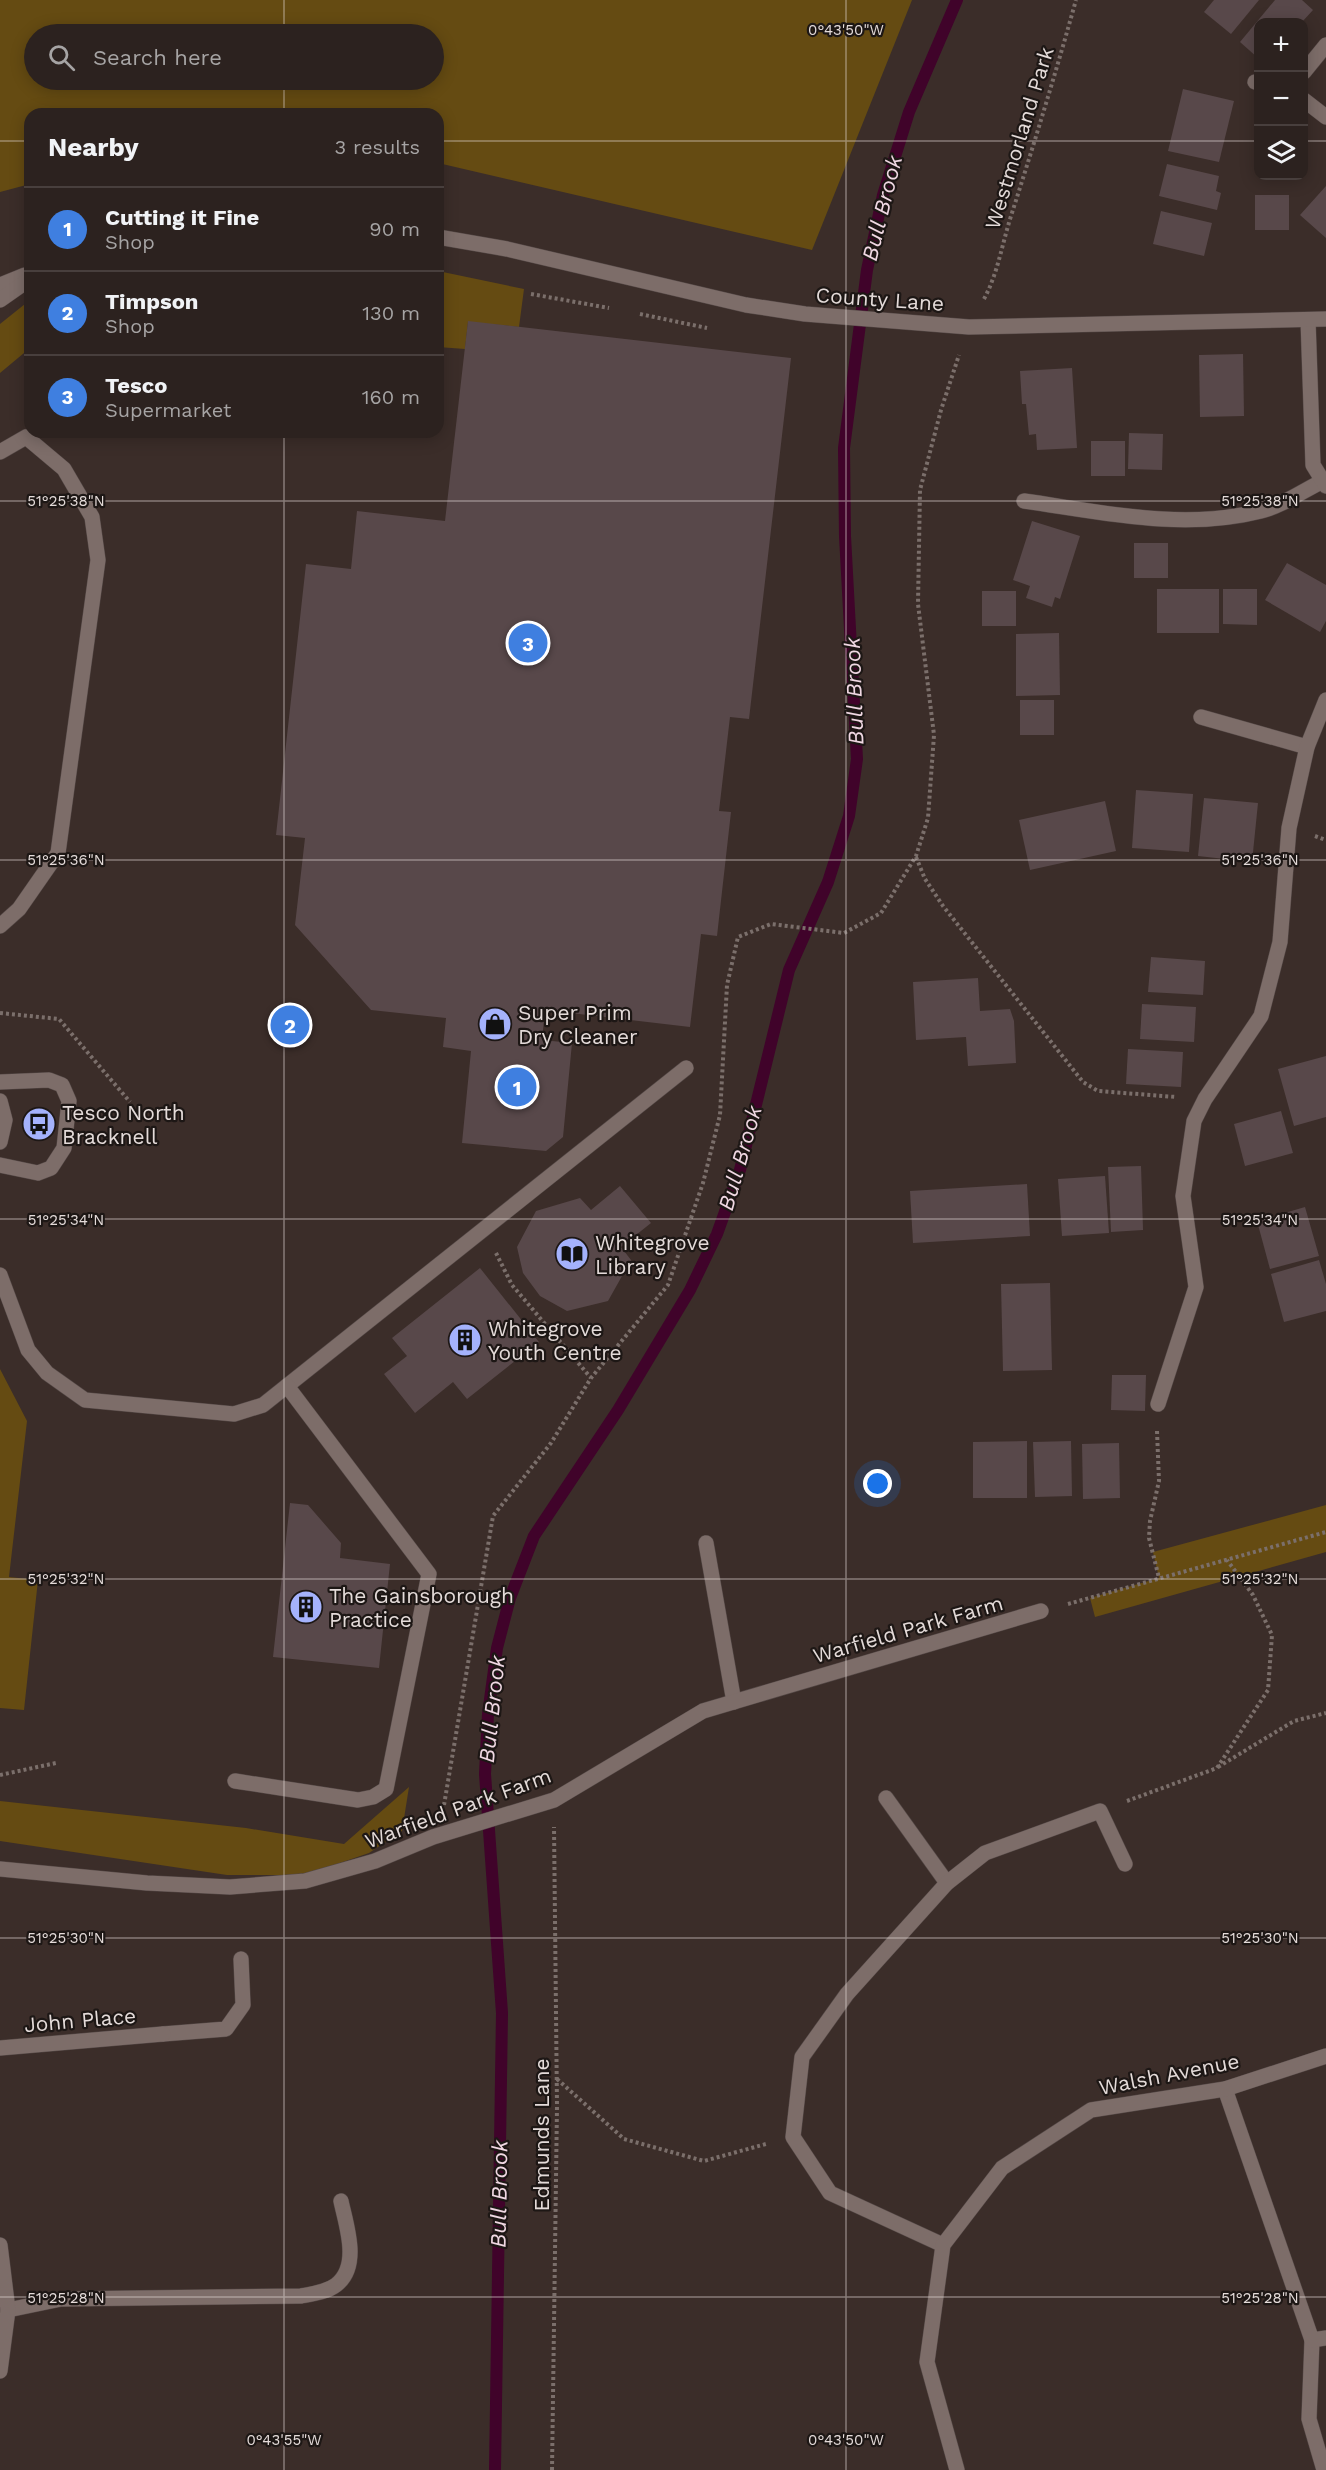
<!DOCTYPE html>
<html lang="en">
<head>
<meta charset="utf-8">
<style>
  :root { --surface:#2c221f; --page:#382f2c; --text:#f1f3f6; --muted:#a6a4a4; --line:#483f3d; --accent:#bca0f2 }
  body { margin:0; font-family:"Work Sans",sans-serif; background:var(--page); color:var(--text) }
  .controls { position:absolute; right:18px; top:18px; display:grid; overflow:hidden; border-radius:12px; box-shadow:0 3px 15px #0003 }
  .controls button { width:54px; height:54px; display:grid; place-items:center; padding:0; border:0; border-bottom:2px solid var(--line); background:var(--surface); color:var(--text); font:30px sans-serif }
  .you { position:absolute; left:878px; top:1484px; width:21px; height:21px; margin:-15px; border:4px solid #fff; border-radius:50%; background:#1a73e8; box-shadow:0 0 0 9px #1a73e833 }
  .badge { display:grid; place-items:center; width:39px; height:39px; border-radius:50%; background:var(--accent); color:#fff; font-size:20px; font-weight:700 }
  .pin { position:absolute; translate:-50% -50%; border:3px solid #fff; box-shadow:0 2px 6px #0006 }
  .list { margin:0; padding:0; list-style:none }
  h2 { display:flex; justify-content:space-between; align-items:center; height:78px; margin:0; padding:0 24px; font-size:26px }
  h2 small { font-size:20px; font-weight:400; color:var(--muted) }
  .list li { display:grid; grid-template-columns:39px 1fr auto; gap:18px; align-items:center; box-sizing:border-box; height:84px; padding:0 24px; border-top:2px solid var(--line) }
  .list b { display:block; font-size:22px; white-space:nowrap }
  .list p { margin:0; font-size:20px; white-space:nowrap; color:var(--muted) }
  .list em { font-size:20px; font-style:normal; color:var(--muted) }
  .icon { flex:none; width:33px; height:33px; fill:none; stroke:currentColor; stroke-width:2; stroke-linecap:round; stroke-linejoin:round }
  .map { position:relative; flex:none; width:1326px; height:2470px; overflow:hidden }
  .search { position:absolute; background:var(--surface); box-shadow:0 3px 15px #0003; left:24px; top:24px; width:420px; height:66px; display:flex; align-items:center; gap:15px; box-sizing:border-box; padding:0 21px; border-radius:33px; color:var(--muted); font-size:22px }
  .panel { position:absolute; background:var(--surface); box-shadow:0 3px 15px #0003; left:24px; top:108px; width:420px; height:330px; border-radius:18px }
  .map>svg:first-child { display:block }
  .green { fill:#654b12; fill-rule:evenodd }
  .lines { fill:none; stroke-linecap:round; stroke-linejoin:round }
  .stream { stroke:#40032a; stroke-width:12 }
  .building { fill:#58484a }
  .lane-casing { stroke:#544846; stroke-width:16 }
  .street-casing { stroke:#544846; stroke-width:16 }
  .secondary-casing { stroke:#544846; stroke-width:16 }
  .path { stroke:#7b6f6b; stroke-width:4; stroke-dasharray:3 3; stroke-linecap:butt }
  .lane { stroke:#7d6d69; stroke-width:15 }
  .street { stroke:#7d6d69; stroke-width:15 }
  .secondary { stroke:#7d6d69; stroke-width:15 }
  .ticks { fill:none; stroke:#e4dbd9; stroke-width:1.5; stroke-opacity:0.45 }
  .labels { text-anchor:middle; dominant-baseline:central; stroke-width:4.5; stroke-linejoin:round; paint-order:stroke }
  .street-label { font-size:21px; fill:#e4dbd9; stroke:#1d1715 }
  .poi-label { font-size:21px; fill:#e4dbd9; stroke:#1d1715; text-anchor:start }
  .water-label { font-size:22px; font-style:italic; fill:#f0d8e3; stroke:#1d1715 }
  .ticks-label { font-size:15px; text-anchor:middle; fill:#e4dbd9; stroke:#1d1715; stroke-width:4.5; stroke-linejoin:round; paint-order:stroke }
</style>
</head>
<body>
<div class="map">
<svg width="1326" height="2470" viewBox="0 0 1326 2470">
  <rect width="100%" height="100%" fill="#3b2d29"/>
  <g class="green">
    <path d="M0 0H912L812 250 438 163V114H30V184L0 192ZM34 34H434V80H34Z"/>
    <polygon points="438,271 524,289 519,327 468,322 465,349 438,347"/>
    <polygon points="30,300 30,348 0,373 0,324"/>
    <polygon points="0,1369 27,1421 9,1577 38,1580 24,1710 0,1708"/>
    <polygon points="1326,1505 1326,1552 1095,1617 1090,1598 1159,1578 1153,1552"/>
    <polygon points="409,1787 402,1831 369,1853 305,1875 227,1875 0,1841 0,1801 246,1828 344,1844"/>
  </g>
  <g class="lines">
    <polyline class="stream" points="495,2470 502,2013 485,1774 488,1714 497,1648 510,1598 534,1536 618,1410 690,1290 717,1234 740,1170 789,970 828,882 849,816 857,759 845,536 844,448 867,270 883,195 909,112 957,0"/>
  </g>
  <g class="building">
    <polygon points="1214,0 1259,0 1231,34 1204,12"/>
    <polygon points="1275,0 1302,0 1313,10 1302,22 1258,22 1258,58 1240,42"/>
    <polygon points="1183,89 1234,101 1219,162 1168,151"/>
    <polygon points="1167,164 1219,176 1216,191 1221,193 1217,210 1159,196"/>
    <polygon points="1326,186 1326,238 1300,215"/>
    <rect x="1255" y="195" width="34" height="35"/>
    <polygon points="1161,211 1212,223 1204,256 1153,244"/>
    <polygon points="468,321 791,358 749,719 730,717 719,811 731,812 717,936 701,934 690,1027 545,1010 542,1040 572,1043 563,1137 546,1151 462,1143 471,1051 443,1047 446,1018 371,1010 295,925 305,838 276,835 306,564 351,569 357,511 445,521"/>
    <polygon points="1243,354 1244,416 1200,417 1199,355"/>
    <polygon points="1072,368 1077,448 1037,450 1036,434 1029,435 1026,404 1022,404 1020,371"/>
    <polygon points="1129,433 1163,434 1162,470 1128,469"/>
    <rect x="1091" y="441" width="34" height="35"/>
    <polygon points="1032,521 1080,536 1060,599 1055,597 1052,607 1026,598 1030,586 1013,580"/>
    <rect x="1134" y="543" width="34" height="35"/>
    <polygon points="1287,563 1326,585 1326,621 1320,632 1265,600"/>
    <rect x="1157" y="589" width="62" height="44"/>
    <polygon points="1223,589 1257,589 1257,625 1223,624"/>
    <rect x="982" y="591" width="34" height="35"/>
    <polygon points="1059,633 1060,695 1016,696 1016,634"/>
    <rect x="1020" y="700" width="34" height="35"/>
    <polygon points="1136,790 1193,794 1189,852 1132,848"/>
    <polygon points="1204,798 1258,803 1252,862 1198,856"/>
    <polygon points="1105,801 1116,851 1030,870 1019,820"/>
    <polygon points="1151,957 1205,961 1203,995 1148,992"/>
    <polygon points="978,978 980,1011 1010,1009 1014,1021 1016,1063 968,1066 966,1037 916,1040 913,982"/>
    <polygon points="1142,1004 1196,1007 1194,1042 1140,1039"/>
    <polygon points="278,1013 305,1016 303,1036 275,1033"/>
    <polygon points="1128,1049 1183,1052 1181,1087 1126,1084"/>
    <polygon points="1326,1056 1326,1117 1294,1126 1278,1069"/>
    <polygon points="1281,1111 1293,1153 1245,1166 1234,1124"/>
    <polygon points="1141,1166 1143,1230 1111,1232 1108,1167"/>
    <polygon points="1105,1176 1109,1233 1062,1236 1058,1179"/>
    <polygon points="1027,1184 1030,1236 913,1243 910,1191"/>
    <polygon points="620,1186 651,1223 621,1247 631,1260 608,1301 567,1311 540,1296 523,1273 517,1247 536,1211 580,1198 591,1210"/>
    <polygon points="1305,1207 1319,1256 1270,1269 1257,1221"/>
    <polygon points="1319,1260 1326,1284 1326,1311 1284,1322 1271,1274"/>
    <polygon points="480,1268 539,1342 467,1399 453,1382 415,1413 384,1374 407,1356 392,1338"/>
    <polygon points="1050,1283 1052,1370 1003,1371 1001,1284"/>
    <polygon points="1112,1375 1146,1375 1145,1411 1111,1410"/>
    <polygon points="1027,1441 1027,1498 973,1498 973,1442"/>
    <polygon points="1071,1441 1072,1496 1035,1497 1033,1442"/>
    <polygon points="1119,1443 1120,1498 1083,1499 1082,1444"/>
    <polygon points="290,1503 308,1505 341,1543 340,1558 390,1564 379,1668 273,1657"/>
  </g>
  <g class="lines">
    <g class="lane-casing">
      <g id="lane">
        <polyline points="0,452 26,437 64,469 92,517 98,560 58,853 19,909 0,926"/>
        <path d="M1024 501C1102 512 1183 531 1261 511 1282 506 1304 490 1323 481"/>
        <polyline points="1201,717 1307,747"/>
        <polyline points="0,1082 49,1080 62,1085 69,1101 64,1148 51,1168 38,1173 0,1165"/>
        <polyline points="0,1275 28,1350 47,1373 85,1400 234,1414 263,1405 686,1068"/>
        <polyline points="706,1543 734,1702"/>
        <polyline points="235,1781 358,1800 373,1797 386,1789 429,1574 287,1386"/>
        <polyline points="163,2034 226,2029 243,2005 241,1959"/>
        <path d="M8 2310 61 2299 301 2296C312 2294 327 2292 336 2285 361 2266 346 2225 341 2201"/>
        <polyline points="1312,2340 1309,2419 1324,2470"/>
      </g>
    </g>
    <g class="street-casing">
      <g id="street">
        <polyline points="1304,72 1326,45"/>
        <polyline points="1255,82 1258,83"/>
        <polyline points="1304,100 1326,117"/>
        <polyline points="1308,320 1313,465 1326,486"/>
        <polyline points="0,1101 5,1120 0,1142"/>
        <polyline points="1158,1404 1196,1287 1183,1196 1194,1121 1205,1099 1261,1016 1280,942 1289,828 1307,747 1326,700"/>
        <polyline points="886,1798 947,1883"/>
        <polyline points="0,1869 147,1883 230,1887 305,1881 375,1861 433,1837 554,1800 703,1711 1041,1611"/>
        <polyline points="0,2048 163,2034"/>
        <polyline points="1225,2089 1312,2340 1326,2338"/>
        <polyline points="0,2245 8,2310 0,2371"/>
        <polyline points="943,2245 830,2193 793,2137 802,2057 847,1994 947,1883 985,1853 1100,1811 1125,1864"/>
        <polyline points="957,2470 927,2362 943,2245 1002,2168 1091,2110 1225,2089 1326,2056"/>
      </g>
    </g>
    <g class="secondary-casing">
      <g id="secondary">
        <polyline points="438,237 507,249 746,305 805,314 969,327 1326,319"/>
        <polyline points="0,285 25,275"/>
        <polyline points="0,300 30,279"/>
      </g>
    </g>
    <g class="path">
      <polyline points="531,294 609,308"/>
      <path d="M984 299C998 273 1002 244 1011 216 1034 144 1056 72 1076 0"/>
      <polyline points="640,314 707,328"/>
      <polyline points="1315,836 1326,840"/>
      <polyline points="916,857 925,879 943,906 1083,1082 1098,1091 1176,1097"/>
      <polyline points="0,1013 59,1019 130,1102"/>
      <polyline points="496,1253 512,1285 591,1378"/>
      <polyline points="1157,1431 1159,1481 1150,1521 1149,1538 1159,1578"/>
      <polyline points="1068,1604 1326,1532"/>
      <polyline points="1218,1767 1294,1721 1326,1713"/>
      <polyline points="0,1775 56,1763"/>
      <polyline points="1127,1801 1217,1768 1268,1690 1272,1635 1253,1595 1227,1560"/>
      <polyline points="444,1805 493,1516 551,1443 591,1378 668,1285 703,1183 720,1115 727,985 738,937 771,924 844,933 881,913 916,856 928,818 934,735 918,604 920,490 941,410 959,355"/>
      <polyline points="557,2079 624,2139 704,2161 766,2144"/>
      <polyline points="552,2470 557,2106 554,1827"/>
    </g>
    <use href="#lane" class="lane"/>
    <use href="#street" class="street"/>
    <use href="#secondary" class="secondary"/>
  </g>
  <path class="ticks" d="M284 0V34M846 0V2470M284 80V114M0 141H30M438 141H1258M1304 141H1326M284 432V2470M0 501H1326M0 860H1326M0 1219H1326M0 1579H1326M0 1938H1326M0 2297H1326"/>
  <defs>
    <g id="shop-disc" transform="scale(1.725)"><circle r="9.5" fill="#a4b2fc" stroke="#1d1715"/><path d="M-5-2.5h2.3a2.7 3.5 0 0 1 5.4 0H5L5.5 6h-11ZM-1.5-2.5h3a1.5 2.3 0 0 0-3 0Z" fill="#111"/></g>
    <g id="bus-disc" transform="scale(1.725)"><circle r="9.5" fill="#a4b2fc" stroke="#1d1715"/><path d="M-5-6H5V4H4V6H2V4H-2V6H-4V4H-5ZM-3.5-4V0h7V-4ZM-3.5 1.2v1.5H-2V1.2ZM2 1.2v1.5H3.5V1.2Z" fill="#111"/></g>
    <g id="library-disc" transform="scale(1.725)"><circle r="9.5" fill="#a4b2fc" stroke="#1d1715"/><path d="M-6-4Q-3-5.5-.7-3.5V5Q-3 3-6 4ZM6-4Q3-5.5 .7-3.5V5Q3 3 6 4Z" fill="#111"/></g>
    <g id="building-disc" transform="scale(1.725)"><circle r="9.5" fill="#a4b2fc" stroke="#1d1715"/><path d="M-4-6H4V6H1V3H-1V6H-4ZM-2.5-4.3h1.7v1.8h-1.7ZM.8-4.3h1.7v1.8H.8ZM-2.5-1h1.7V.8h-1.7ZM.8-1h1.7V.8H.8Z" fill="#111"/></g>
  </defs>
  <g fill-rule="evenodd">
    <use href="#shop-disc" x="495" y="1024"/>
    <use href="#bus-disc" x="39" y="1124"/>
    <use href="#library-disc" x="572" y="1254"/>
    <use href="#building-disc" x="465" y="1340"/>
    <use href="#building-disc" x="306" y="1607"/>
  </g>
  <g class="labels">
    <g class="street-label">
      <text transform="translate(1019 138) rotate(-73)">Westmorland Park</text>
      <text transform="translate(880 299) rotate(4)">County Lane</text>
      <text transform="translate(908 1629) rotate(-16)">Warfield Park Farm</text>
      <text transform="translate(458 1808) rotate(-20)">Warfield Park Farm</text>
      <text transform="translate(80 2020) rotate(-5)">John Place</text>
      <text transform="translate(1169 2074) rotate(-11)">Walsh Avenue</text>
      <text transform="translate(541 2135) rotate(-90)">Edmunds Lane</text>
    </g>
    <g class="poi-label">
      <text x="518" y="1012">Super Prim<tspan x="518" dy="24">Dry Cleaner</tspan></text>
      <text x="62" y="1112">Tesco North<tspan x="62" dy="24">Bracknell</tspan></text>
      <text x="595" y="1242">Whitegrove<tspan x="595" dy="24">Library</tspan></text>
      <text x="488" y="1328">Whitegrove<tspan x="488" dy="24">Youth Centre</tspan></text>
      <text x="329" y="1595">The Gainsborough<tspan x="329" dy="24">Practice</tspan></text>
    </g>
    <g class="water-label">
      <text transform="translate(882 208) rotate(-76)">Bull Brook</text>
      <text transform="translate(854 691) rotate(-92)">Bull Brook</text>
      <text transform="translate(740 1158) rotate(-74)">Bull Brook</text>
      <text transform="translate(492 1709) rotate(-84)">Bull Brook</text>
      <text transform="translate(499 2194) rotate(-89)">Bull Brook</text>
    </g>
  </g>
  <g class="ticks-label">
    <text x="846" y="35">0°43'50"W</text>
    <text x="66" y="506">51°25'38"N</text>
    <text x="1260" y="506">51°25'38"N</text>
    <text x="66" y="865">51°25'36"N</text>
    <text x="1260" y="865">51°25'36"N</text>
    <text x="66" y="1225">51°25'34"N</text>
    <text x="1260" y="1225">51°25'34"N</text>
    <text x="66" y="1584">51°25'32"N</text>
    <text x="1260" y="1584">51°25'32"N</text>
    <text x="66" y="1943">51°25'30"N</text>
    <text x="1260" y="1943">51°25'30"N</text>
    <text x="66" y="2303">51°25'28"N</text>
    <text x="1260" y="2303">51°25'28"N</text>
    <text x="284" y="2445">0°43'55"W</text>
    <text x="846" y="2445">0°43'50"W</text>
  </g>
</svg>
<div class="controls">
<button>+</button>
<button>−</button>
<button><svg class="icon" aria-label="layers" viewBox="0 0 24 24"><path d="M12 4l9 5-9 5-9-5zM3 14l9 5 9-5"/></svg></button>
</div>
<div class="you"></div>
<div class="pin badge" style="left:517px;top:1087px;background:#3f7fe0">1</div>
<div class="pin badge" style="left:290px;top:1025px;background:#3f7fe0">2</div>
<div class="pin badge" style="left:528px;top:643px;background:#3f7fe0">3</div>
<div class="search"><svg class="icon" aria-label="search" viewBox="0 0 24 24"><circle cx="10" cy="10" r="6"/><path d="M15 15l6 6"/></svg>Search here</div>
<section class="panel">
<h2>Nearby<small>3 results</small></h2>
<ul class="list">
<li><span class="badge" style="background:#3f7fe0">1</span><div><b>Cutting it Fine</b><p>Shop</p></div><em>90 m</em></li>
<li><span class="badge" style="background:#3f7fe0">2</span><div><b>Timpson</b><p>Shop</p></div><em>130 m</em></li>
<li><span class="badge" style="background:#3f7fe0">3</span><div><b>Tesco</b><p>Supermarket</p></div><em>160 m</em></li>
</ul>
</section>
</div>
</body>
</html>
